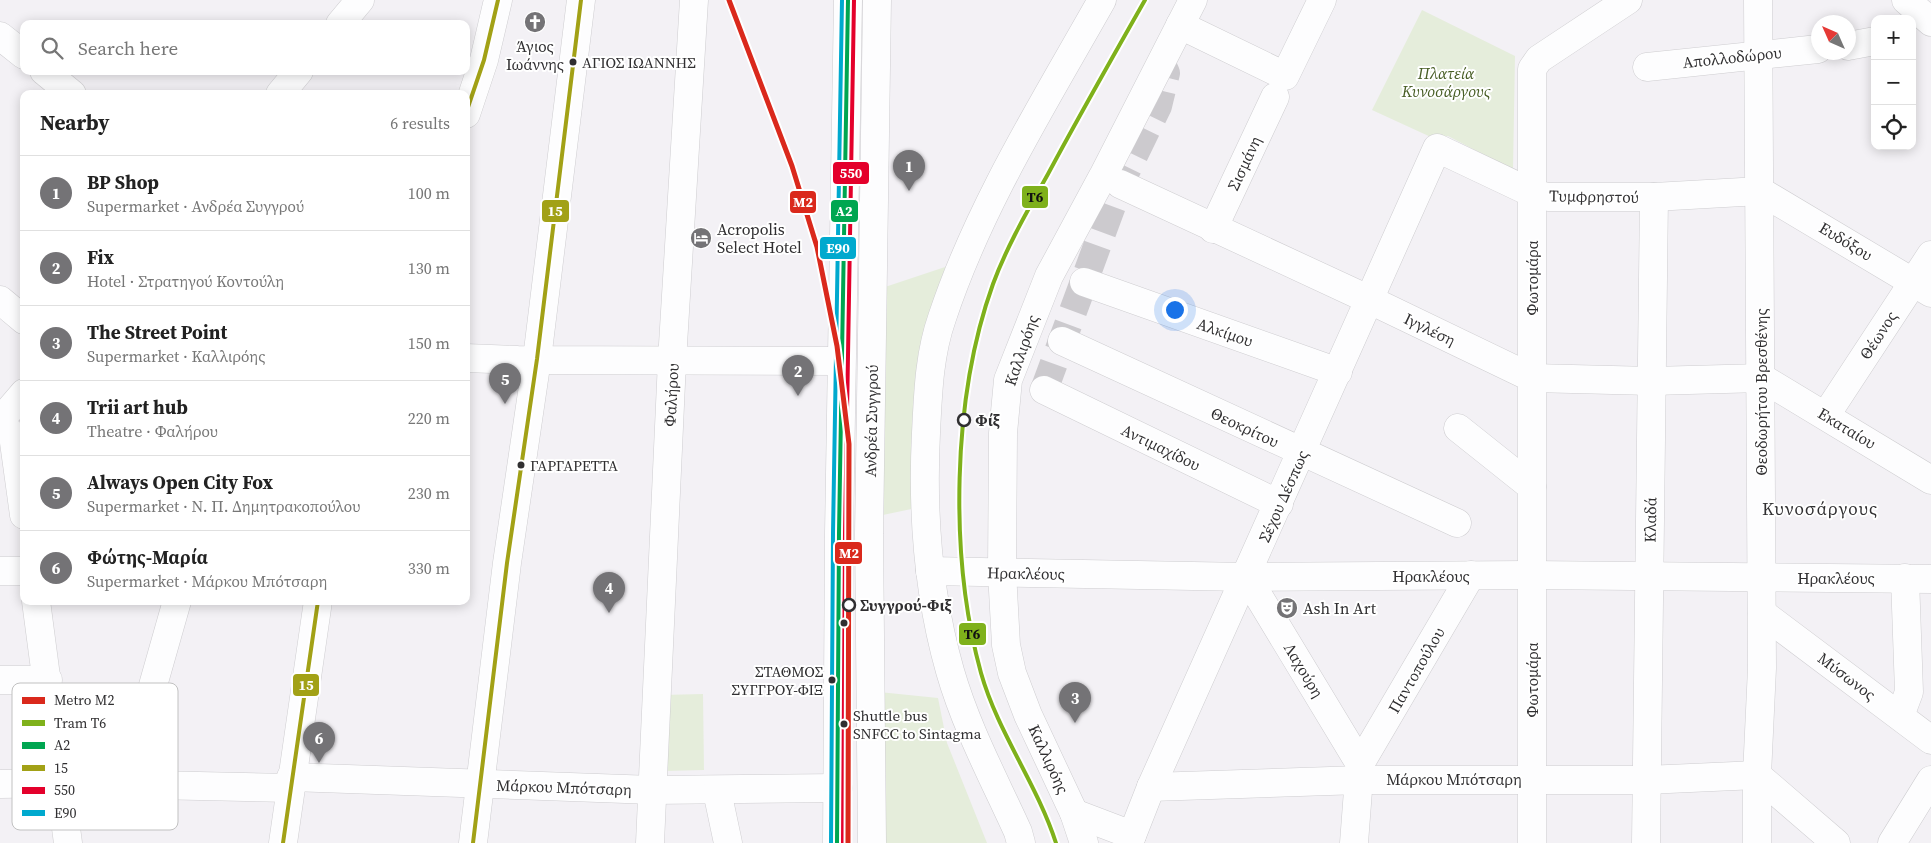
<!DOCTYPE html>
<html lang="en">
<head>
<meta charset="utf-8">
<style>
  :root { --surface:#fff; --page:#f6f6f6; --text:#222; --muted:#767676; --line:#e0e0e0; --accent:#747376 }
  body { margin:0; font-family:"Source Serif 4",serif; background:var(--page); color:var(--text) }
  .controls { position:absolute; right:15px; top:15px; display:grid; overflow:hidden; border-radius:10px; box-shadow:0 2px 12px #0003 }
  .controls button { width:45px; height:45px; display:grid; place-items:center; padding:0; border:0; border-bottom:1px solid var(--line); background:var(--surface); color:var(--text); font:25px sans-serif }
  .compass { position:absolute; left:1811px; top:15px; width:45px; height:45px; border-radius:50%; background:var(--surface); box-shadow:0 2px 12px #0003; rotate:315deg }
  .you { position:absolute; left:1174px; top:309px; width:18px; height:18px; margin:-12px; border:4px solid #fff; border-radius:50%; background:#1a73e8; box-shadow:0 0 0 8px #1a73e833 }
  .badge { display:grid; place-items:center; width:32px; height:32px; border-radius:50%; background:var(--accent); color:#fff; font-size:16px; font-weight:700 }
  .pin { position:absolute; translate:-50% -41px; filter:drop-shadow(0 1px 2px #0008) }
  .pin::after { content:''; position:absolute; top:26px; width:18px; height:15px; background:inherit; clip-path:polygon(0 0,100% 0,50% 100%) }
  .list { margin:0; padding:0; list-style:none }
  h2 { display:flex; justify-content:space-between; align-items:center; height:65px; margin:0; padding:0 20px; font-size:21px }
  h2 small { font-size:16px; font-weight:400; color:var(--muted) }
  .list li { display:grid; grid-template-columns:32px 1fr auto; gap:15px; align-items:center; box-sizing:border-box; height:75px; padding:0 20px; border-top:1px solid var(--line) }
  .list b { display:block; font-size:19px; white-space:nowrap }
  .list p { margin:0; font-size:16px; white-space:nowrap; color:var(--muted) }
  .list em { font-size:16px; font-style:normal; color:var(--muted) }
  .icon { flex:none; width:28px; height:28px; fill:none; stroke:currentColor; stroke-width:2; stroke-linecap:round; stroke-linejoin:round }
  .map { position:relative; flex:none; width:1931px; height:843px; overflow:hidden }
  .search { position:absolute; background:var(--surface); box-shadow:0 2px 12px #0003; left:20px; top:20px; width:450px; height:55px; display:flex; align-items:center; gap:12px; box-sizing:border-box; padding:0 18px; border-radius:10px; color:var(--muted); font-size:19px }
  .panel { position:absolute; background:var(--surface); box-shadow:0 2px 12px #0003; left:20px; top:90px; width:450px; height:515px; border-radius:10px }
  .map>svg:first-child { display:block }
  .green { fill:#e5eddb }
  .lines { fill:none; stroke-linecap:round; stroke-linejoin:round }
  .minor-tunnel { stroke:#cccace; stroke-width:28; stroke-dasharray:28 14; stroke-linecap:butt }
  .minor-casing { stroke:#cecdd0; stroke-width:29 }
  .major-casing { stroke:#cecdd0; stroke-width:29 }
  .highway-casing { stroke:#cecdd0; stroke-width:29 }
  .minor { stroke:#fdfdfe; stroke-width:28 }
  .major { stroke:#fdfdfe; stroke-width:28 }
  .highway { stroke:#fdfdfe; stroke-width:28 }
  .bus-1-casing { stroke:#fff; stroke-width:8 }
  .bus-2-casing { stroke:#fff; stroke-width:8 }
  .bus-3-casing { stroke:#fff; stroke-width:8 }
  .bus-4-casing { stroke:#fff; stroke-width:8 }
  .bus-1 { stroke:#00a651; stroke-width:4 }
  .bus-2 { stroke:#a2a116; stroke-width:4 }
  .bus-3 { stroke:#e4002b; stroke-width:4 }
  .bus-4 { stroke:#00a9ce; stroke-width:4 }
  .tram-1-casing { stroke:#fff; stroke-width:8 }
  .tram-1 { stroke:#7fb11b; stroke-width:4 }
  .metro-1-casing { stroke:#fff; stroke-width:9 }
  .metro-1 { stroke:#da291c; stroke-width:5 }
  .bus-dot { fill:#302f31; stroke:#fff; stroke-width:2 }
  .stop-dot { fill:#fff; stroke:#302f31; stroke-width:2.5 }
  .labels { text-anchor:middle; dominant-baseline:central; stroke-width:4; stroke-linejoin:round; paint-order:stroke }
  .bus-label { font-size:15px; fill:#302f31; stroke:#fff; text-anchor:start }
  .poi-label { font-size:16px; fill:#302f31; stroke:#fff; text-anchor:start }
  .street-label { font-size:16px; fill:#302f31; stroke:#fff }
  .park-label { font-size:16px; font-style:italic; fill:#485e25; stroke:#fff }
  .stop-label { font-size:16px; font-weight:bold; fill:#302f31; stroke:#fff; text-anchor:start }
  .neighbourhood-label { font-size:18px; letter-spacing:1px; fill:#302f31; stroke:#fff }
  .key { fill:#fff; stroke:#c1c1c1; stroke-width:1 }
  .key-label { font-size:14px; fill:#302f31 }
  .line-badge { stroke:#fff; stroke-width:2 }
  .badge-label { font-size:14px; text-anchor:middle; font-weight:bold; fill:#fff }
  .pale-badge-label { font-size:14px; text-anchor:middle; font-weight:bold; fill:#111 }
</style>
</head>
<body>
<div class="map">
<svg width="1931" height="843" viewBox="0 0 1931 843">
  <rect width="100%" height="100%" fill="#f3f1f5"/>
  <g class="green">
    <polygon points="1422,10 1515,56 1513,170 1448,136 1433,138 1372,110"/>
    <polygon points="954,264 916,508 883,515 882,288"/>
    <polygon points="879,692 938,698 947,743 987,843 883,843"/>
    <polygon points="703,694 704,770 664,771 662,695"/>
  </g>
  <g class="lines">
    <polyline class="minor-tunnel" points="1044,390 1120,184 1158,106 1166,73 1161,62"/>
    <g class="minor-casing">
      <g id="minor">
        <polyline points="1906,0 1931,22"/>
        <polyline points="340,24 360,0"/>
        <polyline points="1180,25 1285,76 1322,0"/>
        <polyline points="0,36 24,55"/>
        <polyline points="1848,46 1875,41"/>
        <polyline points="1647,67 1818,49"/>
        <polyline points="44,71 72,94"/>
        <polyline points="280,94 299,71"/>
        <polyline points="466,114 484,60 498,0"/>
        <polyline points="1120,184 1370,300 1532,378 1652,381 1762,378 1931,480"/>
        <polyline points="1213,229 1275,97"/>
        <polyline points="1084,282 1338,372"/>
        <polyline points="0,300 24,320"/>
        <polyline points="1062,341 1457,523"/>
        <polyline points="466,358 518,360 841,361"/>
        <polyline points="1044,390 1279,504"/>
        <polyline points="1826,415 1931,255"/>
        <polyline points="0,421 24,393"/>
        <polyline points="0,424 13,435 24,515"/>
        <polyline points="1458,428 1532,487"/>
        <polyline points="0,571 24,571"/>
        <polyline points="930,571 1247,577 1532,575 1931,579"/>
        <polyline points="1247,577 1360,764"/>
        <polyline points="36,601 68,843"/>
        <polyline points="1762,613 1931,740"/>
        <polyline points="0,680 48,680"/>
        <polyline points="1900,716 1909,692 1905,578"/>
        <polyline points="291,777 653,790 838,788"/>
        <polyline points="0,784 61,783 290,788"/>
        <polyline points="125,784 177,601"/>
        <polyline points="1151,787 1360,780 1646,780 1757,775 1836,843"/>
        <polyline points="717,791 728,843"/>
        <polyline points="1074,813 1132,835"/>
        <polyline points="283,843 318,601"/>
        <polyline points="473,843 507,563 537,359 581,0"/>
        <polyline points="650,843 672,361 694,0"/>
        <polyline points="1129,843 1151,787 1437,148 1532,193 1548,197 1654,197 1760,191 1931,293"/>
        <polyline points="1354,843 1360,764 1471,575"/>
        <polyline points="1532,843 1532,69 1539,59 1628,0"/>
        <polyline points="1646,843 1654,197"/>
        <polyline points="1757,843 1757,775 1762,668 1758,0"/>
        <polyline points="1892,843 1931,780"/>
      </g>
    </g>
    <g class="major-casing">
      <g id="major">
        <path d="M1021 843 1018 832C994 779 966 727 950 671 928 594 922 513 926 433 928 394 929 355 942 318 979 206 1044 103 1102 0"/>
        <polyline points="1084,843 1074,813 1028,715 1012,673 1006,645 1002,572 1003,433 1008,380 1049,276 1103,176 1193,0"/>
      </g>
    </g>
    <g class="highway-casing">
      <g id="highway">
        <polyline points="837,843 839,533 848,0"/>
        <polyline points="872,843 869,534 877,0"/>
      </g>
    </g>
    <use href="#minor" class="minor"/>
    <use href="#major" class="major"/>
    <use href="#highway" class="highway"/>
    <g class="bus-1-casing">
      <polyline id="bus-1" points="837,843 839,533 848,0"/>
    </g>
    <g class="bus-2-casing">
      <g id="bus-2">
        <polyline points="466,113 484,60 498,0"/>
        <polyline points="283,843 318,601"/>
        <polyline points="473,843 507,563 537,359 581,0"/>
      </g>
    </g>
    <g class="bus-3-casing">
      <polyline id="bus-3" points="843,843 845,533 854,0"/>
    </g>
    <g class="bus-4-casing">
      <polyline id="bus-4" points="831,843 833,533 842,0"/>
    </g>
    <use href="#bus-1" class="bus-1"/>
    <use href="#bus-2" class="bus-2"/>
    <use href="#bus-3" class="bus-3"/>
    <use href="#bus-4" class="bus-4"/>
    <g class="tram-1-casing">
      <path id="tram-1" d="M1056 843C1037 784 998 733 981 673 949 557 952 398 993 284 1007 246 1028 210 1048 174 1079 116 1112 58 1145 0"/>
    </g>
    <use href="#tram-1" class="tram-1"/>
    <g class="metro-1-casing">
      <polyline id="metro-1" points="729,0 792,166 817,247 837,346 849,444 848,843"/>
    </g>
    <use href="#metro-1" class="metro-1"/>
  </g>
  <defs>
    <g id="church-disc" transform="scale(1.125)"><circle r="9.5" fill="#747376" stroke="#fff"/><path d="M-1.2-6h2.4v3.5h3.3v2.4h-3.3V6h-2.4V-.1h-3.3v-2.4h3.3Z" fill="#fff"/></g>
    <g id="hotel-disc" transform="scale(1.125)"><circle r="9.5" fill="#747376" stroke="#fff"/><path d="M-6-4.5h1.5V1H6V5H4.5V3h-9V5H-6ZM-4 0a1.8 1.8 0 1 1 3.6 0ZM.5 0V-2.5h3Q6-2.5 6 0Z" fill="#fff"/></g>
    <g id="theatre-disc" transform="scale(1.125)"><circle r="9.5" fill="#747376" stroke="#fff"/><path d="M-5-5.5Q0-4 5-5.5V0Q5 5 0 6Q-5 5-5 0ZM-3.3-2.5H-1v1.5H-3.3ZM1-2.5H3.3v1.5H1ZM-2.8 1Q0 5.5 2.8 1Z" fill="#fff"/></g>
  </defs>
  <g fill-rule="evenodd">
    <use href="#church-disc" x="535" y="22"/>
    <use href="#hotel-disc" x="701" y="238"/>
    <use href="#theatre-disc" x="1287" y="608"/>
  </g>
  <g class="bus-dot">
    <circle cx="573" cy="62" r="4.5"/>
    <circle cx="521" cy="465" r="4.5"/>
    <circle cx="844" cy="623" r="4.5"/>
    <circle cx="832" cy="680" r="4.5"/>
    <circle cx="844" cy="724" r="4.5"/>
  </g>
  <g class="stop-dot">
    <circle cx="964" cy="420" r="6"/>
    <circle cx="849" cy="605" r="6"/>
  </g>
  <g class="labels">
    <g class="bus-label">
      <text x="582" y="62">ΑΓΙΟΣ ΙΩΑΝΝΗΣ</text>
      <text x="530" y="465">ΓΑΡΓΑΡΕΤΤΑ</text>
      <text x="823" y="671" text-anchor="end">ΣΤΑΘΜΟΣ<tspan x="823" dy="18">ΣΥΓΓΡΟΥ-ΦΙΞ</tspan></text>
      <text x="853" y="715">Shuttle bus<tspan x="853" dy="18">SNFCC to Sintagma</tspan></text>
    </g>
    <g class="poi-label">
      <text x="535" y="46" text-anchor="middle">Άγιος<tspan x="535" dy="18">Ιωάννης</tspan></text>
      <text x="717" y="229">Acropolis<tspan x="717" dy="18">Select Hotel</tspan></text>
      <text x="1303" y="608">Ash In Art</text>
    </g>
    <g class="street-label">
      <text transform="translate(1732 57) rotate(-6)">Απολλοδώρου</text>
      <text transform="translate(1244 163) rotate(-65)">Σισμάνη</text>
      <text transform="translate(1594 196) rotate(1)">Τυμφρηστού</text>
      <text transform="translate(1846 241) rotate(31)">Ευδόξου</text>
      <text transform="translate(1532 278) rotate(-90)">Φωτομάρα</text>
      <text transform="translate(1430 329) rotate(26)">Ιγγλέση</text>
      <text transform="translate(1225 332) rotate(19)">Αλκίμου</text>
      <text transform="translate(1878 335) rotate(-57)">Θέωνος</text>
      <text transform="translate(1021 350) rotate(-71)">Καλλιρόης</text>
      <text transform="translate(1761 392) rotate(-90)">Θεοδωρήτου Βρεσθένης</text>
      <text transform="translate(671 395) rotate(-87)">Φαλήρου</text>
      <text transform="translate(871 421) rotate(-89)">Ανδρέα Συγγρού</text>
      <text transform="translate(1245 427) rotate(25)">Θεοκρίτου</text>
      <text transform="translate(1847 428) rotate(31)">Εκαταίου</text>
      <text transform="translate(1161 447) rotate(26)">Αντιμαχίδου</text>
      <text transform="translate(1283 496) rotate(-66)">Σέχου Δέσπως</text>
      <text transform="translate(1650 520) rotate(-89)">Κλαδά</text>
      <text transform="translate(1026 573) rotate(1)">Ηρακλέους</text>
      <text x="1431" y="576">Ηρακλέους</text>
      <text x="1836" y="578">Ηρακλέους</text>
      <text transform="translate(1304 670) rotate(59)">Λαχούρη</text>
      <text transform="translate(1416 670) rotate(-60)">Παντοπούλου</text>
      <text transform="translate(1847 676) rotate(37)">Μύσωνος</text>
      <text transform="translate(1532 680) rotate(-90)">Φωτομάρα</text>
      <text transform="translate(1049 759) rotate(65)">Καλλιρόης</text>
      <text x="1454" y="779">Μάρκου Μπότσαρη</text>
      <text transform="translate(564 787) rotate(2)">Μάρκου Μπότσαρη</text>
    </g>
    <g class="park-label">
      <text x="1446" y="73">Πλατεία<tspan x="1446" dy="18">Κυνοσάργους</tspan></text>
    </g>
    <g class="stop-label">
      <text x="975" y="420">Φίξ</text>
      <text x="860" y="605">Συγγρού-Φιξ</text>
    </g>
    <g class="neighbourhood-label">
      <text x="1820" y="508">Κυνοσάργους</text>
    </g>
  </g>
  <rect x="12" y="683" width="166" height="147" rx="8" class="key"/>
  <rect x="22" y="697" width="23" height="7" fill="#da291c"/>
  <rect x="22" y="720" width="23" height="6" fill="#7fb11b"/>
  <rect x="22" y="742" width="23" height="7" fill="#00a651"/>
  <rect x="22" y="765" width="23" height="6" fill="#a2a116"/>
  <rect x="22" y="787" width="23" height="7" fill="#e4002b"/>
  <rect x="22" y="810" width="23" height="6" fill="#00a9ce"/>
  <g class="key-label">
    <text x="54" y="705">Metro Μ2</text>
    <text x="54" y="728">Tram Τ6</text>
    <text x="54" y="750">Α2</text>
    <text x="54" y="773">15</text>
    <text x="54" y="795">550</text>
    <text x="54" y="818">Ε90</text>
  </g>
  <g class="line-badge">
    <rect x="832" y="161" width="38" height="24" rx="5" fill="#e4002b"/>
    <rect x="1021" y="185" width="28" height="24" rx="5" fill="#7fb11b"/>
    <rect x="789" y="190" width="28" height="24" rx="5" fill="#da291c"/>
    <rect x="830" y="199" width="29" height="24" rx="5" fill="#00a651"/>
    <rect x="541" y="199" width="29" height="24" rx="5" fill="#a2a116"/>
    <rect x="819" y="236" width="38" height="24" rx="5" fill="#00a9ce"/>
    <rect x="834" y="541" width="29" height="24" rx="5" fill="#da291c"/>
    <rect x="958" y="622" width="29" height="24" rx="5" fill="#7fb11b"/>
    <rect x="292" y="673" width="28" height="24" rx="5" fill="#a2a116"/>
  </g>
  <g class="badge-label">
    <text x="851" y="178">550</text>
    <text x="803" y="207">Μ2</text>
    <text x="844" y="216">Α2</text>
    <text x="555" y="216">15</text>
    <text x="838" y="253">Ε90</text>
    <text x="849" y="558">Μ2</text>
    <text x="306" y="690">15</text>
  </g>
  <g class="pale-badge-label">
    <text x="1035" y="202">Τ6</text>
    <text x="972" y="639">Τ6</text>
  </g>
</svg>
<div class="controls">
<button>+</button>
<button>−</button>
<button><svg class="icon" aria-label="locate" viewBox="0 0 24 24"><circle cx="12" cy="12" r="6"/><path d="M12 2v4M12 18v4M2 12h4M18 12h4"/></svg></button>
</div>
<svg class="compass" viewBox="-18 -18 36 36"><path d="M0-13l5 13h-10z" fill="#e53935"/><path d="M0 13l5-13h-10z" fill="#767676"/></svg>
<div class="you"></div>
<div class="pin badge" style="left:909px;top:191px">1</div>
<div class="pin badge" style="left:798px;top:396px">2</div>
<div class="pin badge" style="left:1075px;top:723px">3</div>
<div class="pin badge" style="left:609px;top:613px">4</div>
<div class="pin badge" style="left:505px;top:404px">5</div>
<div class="pin badge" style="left:319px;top:763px">6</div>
<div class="search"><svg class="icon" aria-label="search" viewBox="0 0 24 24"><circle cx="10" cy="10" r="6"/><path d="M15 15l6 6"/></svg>Search here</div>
<section class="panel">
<h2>Nearby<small>6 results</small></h2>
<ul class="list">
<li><span class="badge">1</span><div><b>BP Shop</b><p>Supermarket · Ανδρέα Συγγρού</p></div><em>100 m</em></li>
<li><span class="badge">2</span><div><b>Fix</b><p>Hotel · Στρατηγού Κοντούλη</p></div><em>130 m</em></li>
<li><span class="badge">3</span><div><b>The Street Point</b><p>Supermarket · Καλλιρόης</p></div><em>150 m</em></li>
<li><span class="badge">4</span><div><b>Trii art hub</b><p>Theatre · Φαλήρου</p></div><em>220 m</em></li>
<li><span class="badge">5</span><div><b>Always Open City Fox</b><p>Supermarket · Ν. Π. Δημητρακοπούλου</p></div><em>230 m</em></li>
<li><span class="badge">6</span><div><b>Φώτης-Μαρία</b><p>Supermarket · Μάρκου Μπότσαρη</p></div><em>330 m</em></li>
</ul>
</section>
</div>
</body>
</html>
